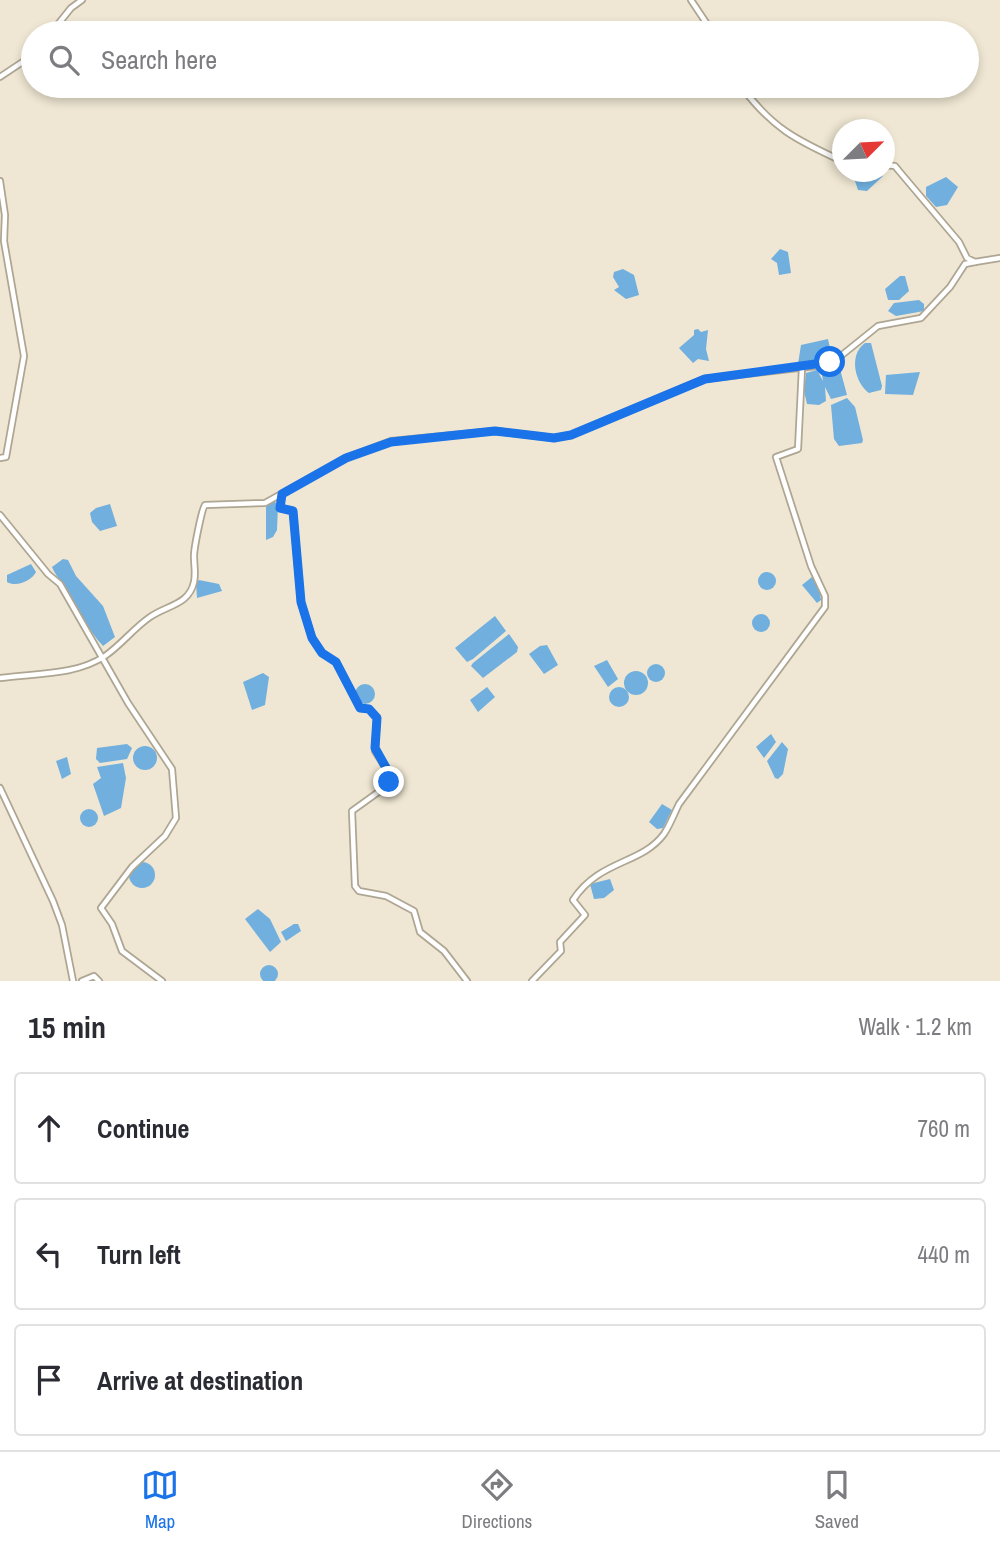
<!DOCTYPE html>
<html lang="en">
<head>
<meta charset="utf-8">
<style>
  :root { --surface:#fff; --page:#f7f7f7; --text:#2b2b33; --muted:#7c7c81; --line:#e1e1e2; --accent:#1a73e8 }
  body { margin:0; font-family:"Archivo Narrow",sans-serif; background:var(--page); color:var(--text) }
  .compass { position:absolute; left:832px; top:119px; width:63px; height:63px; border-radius:50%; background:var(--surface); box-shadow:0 4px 10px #0003; rotate:66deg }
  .stop { position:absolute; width:21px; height:21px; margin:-16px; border:5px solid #1a73e8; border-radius:50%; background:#fff }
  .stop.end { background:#1a73e8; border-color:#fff; box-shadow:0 2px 7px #0008 }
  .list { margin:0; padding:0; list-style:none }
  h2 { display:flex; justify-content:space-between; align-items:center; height:91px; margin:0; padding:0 28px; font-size:30px }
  h2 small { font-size:23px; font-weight:400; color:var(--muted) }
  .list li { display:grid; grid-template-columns:46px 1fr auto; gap:21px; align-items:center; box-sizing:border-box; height:112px; margin:0 14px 14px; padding:0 14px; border:2px solid var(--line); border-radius:7px }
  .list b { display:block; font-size:26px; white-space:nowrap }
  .list em { font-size:23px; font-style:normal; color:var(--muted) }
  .icon { flex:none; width:38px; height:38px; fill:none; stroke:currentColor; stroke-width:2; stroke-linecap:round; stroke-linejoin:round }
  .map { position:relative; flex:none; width:1000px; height:981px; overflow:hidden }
  .search { position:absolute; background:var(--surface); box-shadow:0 4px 10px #0003; left:21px; right:21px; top:21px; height:77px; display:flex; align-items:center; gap:18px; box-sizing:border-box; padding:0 24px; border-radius:38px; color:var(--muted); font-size:26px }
  .sheet { height:469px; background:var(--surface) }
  nav { display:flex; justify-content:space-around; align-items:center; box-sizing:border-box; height:98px; border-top:2px solid var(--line); background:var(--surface); font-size:19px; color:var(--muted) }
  nav a { display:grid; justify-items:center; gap:4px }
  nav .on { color:var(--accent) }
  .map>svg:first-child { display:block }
  .water { fill:#70afde }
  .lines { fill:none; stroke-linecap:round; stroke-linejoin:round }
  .street-casing { stroke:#aea693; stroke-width:8 }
  .street { stroke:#fff; stroke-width:4.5 }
  .route { stroke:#1a73e8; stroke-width:9 }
</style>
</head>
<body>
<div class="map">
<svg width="1000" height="981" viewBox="0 0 1000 981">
  <rect width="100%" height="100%" fill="#efe7d3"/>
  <g class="water">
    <polygon points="852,172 882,172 883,176 867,191 858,190"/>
    <polygon points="946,177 958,187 947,205 936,207 926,196 926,187"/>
    <polygon points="780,249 788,252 791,273 779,275 777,263 771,259"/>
    <polygon points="623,269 634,275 639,295 626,299 614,290 619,287 613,277 614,272"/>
    <polygon points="900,276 905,276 909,291 899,300 888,300 885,289"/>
    <polygon points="919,300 924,304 924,311 896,316 888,311 894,303"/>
    <polygon points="698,329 701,332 708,330 706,349 709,361 698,359 693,363 679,348 694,335 694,330"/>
    <path d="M828 339 831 353C823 363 814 365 802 366L798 364 801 345Z"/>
    <path d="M865 343H871L882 386 881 390 869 393C855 383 848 355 865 343Z"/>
    <polygon points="833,363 840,369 847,395 831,399 825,387 826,401 819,405 807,404 804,391 806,373 817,370 823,381 821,369"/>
    <polygon points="920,372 913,395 885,394 886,375"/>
    <polygon points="847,398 855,407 863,440 862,443 839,446 834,439 831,405"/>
    <polygon points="274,501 278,505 277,530 273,537 266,540 266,507"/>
    <polygon points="110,504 117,526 100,531 92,522 90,513 96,508"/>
    <path d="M63 559 68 560 76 576 103 606 115 637 103 646C87 629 79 609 67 590 62 582 55 575 52 567Z"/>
    <path d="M31 564 36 572C32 580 17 588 7 582V575Z"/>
    <circle cx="767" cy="581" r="9"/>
    <polygon points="812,577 819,587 821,600 817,603 802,585"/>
    <polygon points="199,580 219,584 222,591 197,598 196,583"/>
    <circle cx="761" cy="623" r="9"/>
    <polygon points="495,616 506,631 473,659 467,662 455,648"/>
    <polygon points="509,634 518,647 517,652 483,678 471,666 473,663"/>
    <polygon points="547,645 558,665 544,674 529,654 540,646"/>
    <polygon points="607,660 618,679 608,687 594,666"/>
    <circle cx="656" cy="673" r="9"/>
    <circle cx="636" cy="683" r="12"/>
    <polygon points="263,673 269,677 265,705 252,710 243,682"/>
    <circle cx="365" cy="694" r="10"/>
    <polygon points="487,687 495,697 478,712 470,700"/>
    <circle cx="619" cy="697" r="10"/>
    <polygon points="771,734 776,742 764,758 756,747"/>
    <polygon points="782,742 788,749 783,774 778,779 775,778 767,761"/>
    <polygon points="127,744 132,748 127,759 100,763 96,759 97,748"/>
    <circle cx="145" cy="758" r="12"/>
    <polygon points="67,757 71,774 62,779 56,761"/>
    <polygon points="123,763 126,778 121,808 104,816 93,784 101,778 97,767"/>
    <polygon points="662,804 672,810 663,828 657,829 649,822"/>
    <circle cx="89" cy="818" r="9"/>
    <circle cx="142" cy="875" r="13"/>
    <polygon points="610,879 614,890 604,898 594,899 590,884"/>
    <polygon points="258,909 270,919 281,942 270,952 245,919"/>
    <polygon points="294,924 298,924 301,931 286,941 281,932"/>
    <circle cx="269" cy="974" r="9"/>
  </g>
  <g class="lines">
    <g class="street-casing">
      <g id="street">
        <polyline points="691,0 713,33"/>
        <polyline points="51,33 71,8 82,0"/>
        <polyline points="0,77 33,55"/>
        <path d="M741 86C772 128 796 140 842 161"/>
        <polyline points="884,165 895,166 899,171 959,242 967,258 975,262 1000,258"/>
        <polyline points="0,181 5,215 4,241 24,356 6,457 0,458"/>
        <polyline points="282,495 280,508 293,511 301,602 312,638 322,653 336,662 360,708 369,709 377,717 375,751 389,773 384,788 352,811 355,886 359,891 386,896 414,911 420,932 444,951 467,981"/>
        <polyline points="0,515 48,574 60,584 128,703 172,769 176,818 165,836 132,867 101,908 112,924 122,951 162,981"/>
        <path d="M0 678C34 673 75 676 105 656 121 645 134 628 150 617 167 605 189 605 194 582 196 574 194 565 194 556 194 548 202 508 205 505L265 503 346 458 391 441 495 431 554 438 571 435 704 379 816 366 837 359 878 326 921 318 950 287 965 264 975 262"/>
        <polyline points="0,788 53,901 62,925 73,981"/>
        <polyline points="82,981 94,976 99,981"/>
        <path d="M532 981 561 951 560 942 585 915 573 900C600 859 641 865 664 834 670 825 674 814 679 804L825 607V596L811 566 776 457 798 449 802 368"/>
      </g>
    </g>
    <use href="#street" class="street"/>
  </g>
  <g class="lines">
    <polyline class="route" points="389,782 389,773 375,748 377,718 369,709 360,708 336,662 322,653 312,638 301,602 293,511 280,508 282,494 346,458 391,442 495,431 554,438 571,435 705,379 830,362"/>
  </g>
</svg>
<svg class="compass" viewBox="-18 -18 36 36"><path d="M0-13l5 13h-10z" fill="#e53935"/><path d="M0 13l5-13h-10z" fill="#7c7c81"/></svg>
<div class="stop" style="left:830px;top:362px"></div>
<div class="stop end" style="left:389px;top:782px"></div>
<div class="search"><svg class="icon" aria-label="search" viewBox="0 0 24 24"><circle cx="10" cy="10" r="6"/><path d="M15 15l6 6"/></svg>Search here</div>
</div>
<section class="sheet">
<h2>15 min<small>Walk · 1.2 km</small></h2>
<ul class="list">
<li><svg class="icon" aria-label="ahead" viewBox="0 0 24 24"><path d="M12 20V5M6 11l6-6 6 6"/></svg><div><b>Continue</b></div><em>760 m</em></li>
<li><svg class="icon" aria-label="left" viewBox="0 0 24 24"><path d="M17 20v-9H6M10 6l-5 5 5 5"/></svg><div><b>Turn left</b></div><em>440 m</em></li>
<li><svg class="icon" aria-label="arrive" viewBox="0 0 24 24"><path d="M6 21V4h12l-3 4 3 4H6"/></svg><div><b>Arrive at destination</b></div></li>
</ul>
</section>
<nav>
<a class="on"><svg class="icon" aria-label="map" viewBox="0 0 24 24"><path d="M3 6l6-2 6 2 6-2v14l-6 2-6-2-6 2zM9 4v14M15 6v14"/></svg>Map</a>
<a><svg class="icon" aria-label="directions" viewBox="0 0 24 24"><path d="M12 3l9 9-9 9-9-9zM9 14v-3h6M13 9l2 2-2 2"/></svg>Directions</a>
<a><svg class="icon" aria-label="saved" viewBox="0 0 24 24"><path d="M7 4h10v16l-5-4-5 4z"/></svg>Saved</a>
</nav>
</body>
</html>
